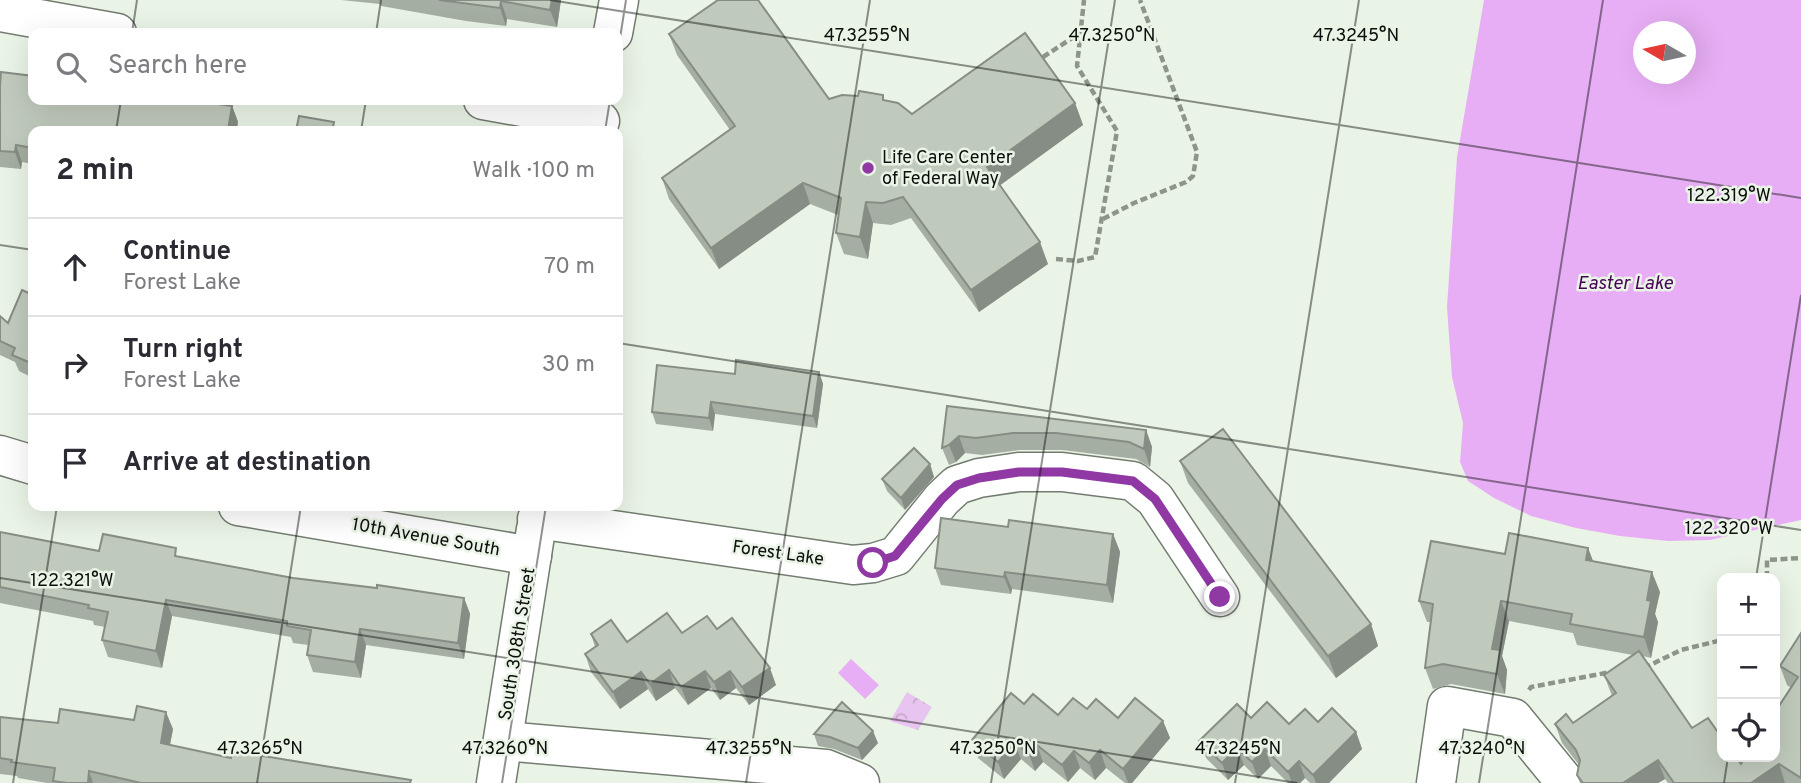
<!DOCTYPE html>
<html lang="en">
<head>
<meta charset="utf-8">
<style>
  :root { --surface:#fff; --page:#f2f2f3; --text:#2b2b33; --muted:#7c7c81; --line:#e1e1e2 }
  body { margin:0; font-family:Overpass,sans-serif; background:var(--page); color:var(--text) }
  .controls { position:absolute; right:21px; bottom:21px; display:grid; overflow:hidden; border-radius:14px; box-shadow:0 7px 28px #0002 }
  .controls button { width:63px; height:63px; display:grid; place-items:center; padding:0; border:0; border-bottom:2px solid var(--line); background:var(--surface); color:var(--text); font:35px sans-serif }
  .compass { position:absolute; left:1633px; top:21px; width:63px; height:63px; border-radius:50%; background:var(--surface); box-shadow:0 7px 28px #0002; rotate:279deg }
  .stop { position:absolute; width:21px; height:21px; margin:-16px; border:5px solid #9038a4; border-radius:50%; background:#fff }
  .stop.end { background:#9038a4; border-color:#fff; box-shadow:0 2px 7px #0008 }
  .list { margin:0; padding:0; list-style:none }
  h2 { display:flex; justify-content:space-between; align-items:center; height:91px; margin:0; padding:0 28px; font-size:30px }
  h2 small { font-size:23px; font-weight:400; color:var(--muted) }
  .list li { display:grid; grid-template-columns:46px 1fr auto; gap:21px; align-items:center; box-sizing:border-box; height:98px; padding:0 28px; border-top:2px solid var(--line) }
  .list b { display:block; font-size:26px; white-space:nowrap }
  .list p { margin:0; font-size:23px; white-space:nowrap; color:var(--muted) }
  .list em { font-size:23px; font-style:normal; color:var(--muted) }
  .icon { flex:none; width:38px; height:38px; fill:none; stroke:currentColor; stroke-width:2; stroke-linecap:round; stroke-linejoin:round }
  .map { position:relative; flex:none; width:1801px; height:783px; overflow:hidden }
  .search { position:absolute; background:var(--surface); box-shadow:0 7px 28px #0002; left:28px; top:28px; width:595px; height:77px; display:flex; align-items:center; gap:18px; box-sizing:border-box; padding:0 24px; border-radius:14px; color:var(--muted); font-size:26px }
  .panel { position:absolute; background:var(--surface); box-shadow:0 7px 28px #0002; left:28px; top:126px; width:595px; height:385px; border-radius:14px }
  .map>svg:first-child { display:block }
  .forest { fill:url(#forest-crowns) }
  .water { fill:#e8aef5; fill-rule:evenodd }
  .lines { fill:none; stroke-linecap:round; stroke-linejoin:round }
  .minor-casing { stroke:#737c70; stroke-width:41 }
  .path { stroke:#8d948a; stroke-width:4.5; stroke-dasharray:7 3.5; stroke-linecap:butt }
  .minor { stroke:#fff; stroke-width:38 }
  .wall { fill:#a5aea2 }
  .shaded-wall { fill:#868d84 }
  .building { fill:#c0cabc; stroke:#868d84; stroke-width:2 }
  .route { stroke:#9038a4; stroke-width:9 }
  .ticks { fill:none; stroke:#0b0e0a; stroke-width:2; stroke-opacity:0.45 }
  .poi-dot { fill:#9038a4; stroke:#eaf4e6; stroke-width:2.5 }
  .labels { text-anchor:middle; dominant-baseline:central; stroke-width:5; stroke-linejoin:round; paint-order:stroke }
  .poi-label { font-size:18px; fill:#0b0e0a; stroke:#eaf4e6; text-anchor:start }
  .street-label { font-size:18px; fill:#0b0e0a; stroke:#eaf4e6 }
  .water-label { font-size:19px; font-style:italic; fill:#480056; stroke:#eaf4e6 }
  .ticks-label { font-size:18px; text-anchor:middle; fill:#0b0e0a; stroke:#eaf4e6; stroke-width:5; stroke-linejoin:round; paint-order:stroke }
</style>
</head>
<body>
<div class="map">
<svg width="1801" height="783" viewBox="0 0 1801 783">
  <defs>
    <pattern id="forest-crowns" width="20" height="18" patternUnits="userSpaceOnUse" patternTransform="scale(1.75)"><rect width="20" height="18" fill="#e8c5f0"/><path d="M2 6a3 3 0 1 1 6 0M12 15a3 3 0 1 1 6 0" fill="none" stroke="#c6a8cc"/></pattern>
  </defs>
  <rect width="100%" height="100%" fill="#eaf4e6"/>
  <polygon class="forest" points="907,692 932,707 918,730 890,721"/>
  <g class="water">
    <path d="M1484 0H1801V520L1710 540 1668 541 1620 536 1576 528 1531 516 1494 498 1468 481 1460 462 1463 423 1452 377 1447 307 1457 157ZM1644 32H1686V74H1644Z"/>
    <polygon points="851,659 879,685 865,699 838,673"/>
  </g>
  <g class="lines">
    <g class="minor-casing">
      <g id="minor">
        <polyline points="0,12 117,33"/>
        <polyline points="613,33 619,0"/>
        <polyline points="483,100 600,121"/>
        <polyline points="0,455 33,465"/>
        <polyline points="238,506 532,556"/>
        <polyline points="537,519 853,565 873,563 896,556 942,499 957,485 979,478 1019,472 1062,472 1133,481 1155,499 1220,597"/>
        <polyline points="503,741 826,769 860,783"/>
        <polyline points="496,783 536,529"/>
        <polyline points="1436,783 1447,706 1513,718 1566,783"/>
      </g>
    </g>
    <g class="path">
      <polyline points="1043,57 1080,33"/>
      <polyline points="1103,219 1134,203 1186,182 1193,176 1197,152 1140,0"/>
      <polyline points="1056,259 1078,261 1095,257 1117,131 1077,66 1084,0"/>
      <polyline points="1767,578 1767,560 1801,558"/>
      <polyline points="1644,668 1681,650 1722,640"/>
      <polyline points="1529,690 1531,687 1611,672"/>
    </g>
    <use href="#minor" class="minor"/>
  </g>
  <g class="wall">
    <polygon points="341,0 561,0 557,27 507,19 506,26 466,21 381,6 380,4"/>
    <polygon points="669,34 829,99 885,100 912,114 1075,103 1083,125 1000,185 1048,264 979,312 911,218 891,225 873,223 868,259 844,254 836,233 838,215 810,204 719,269 669,199 662,178 730,130 677,55"/>
    <polygon points="0,86 33,100 232,106 238,122 33,131 33,164 22,162 21,169 0,167"/>
    <polygon points="33,295 33,397 29,385 33,378 19,371 15,362 0,355 0,316 8,323"/>
    <polygon points="819,372 823,384 817,428 715,414 713,431 656,424 652,412"/>
    <polygon points="947,406 1146,430 1152,447 1150,467 1136,459 1062,450 1019,450 982,455 965,453 956,462 949,465 942,448"/>
    <polygon points="1180,461 1371,624 1378,646 1336,678 1188,483"/>
    <polygon points="930,464 934,477 905,510 887,491 882,479"/>
    <polygon points="1008,527 1113,534 1120,552 1113,603 1012,589 1011,594 941,585 935,568"/>
    <polygon points="0,532 99,551 180,557 293,578 377,588 464,598 470,614 464,659 366,645 361,678 313,672 307,655 308,645 293,643 291,637 172,616 162,668 108,657 102,640 105,627 94,625 93,621 0,603"/>
    <polygon points="1588,548 1593,561 1660,592 1655,614 1658,622 1651,658 1643,656 1692,728 1741,764 1791,688 1787,685 1780,666 1801,633 1801,783 1668,783 1665,779 1658,783 1580,783 1577,775 1579,765 1562,743 1555,724 1573,723 1612,696 1604,675 1633,655 1577,645 1573,633 1509,621 1502,656 1507,670 1505,694 1451,684 1433,689 1425,668 1431,622 1427,622 1419,601 1505,554"/>
    <polygon points="717,629 776,685 749,705 736,688 720,700 711,688 688,705 675,688 656,701 648,689 620,709 591,672 585,654 595,647 591,634 627,642"/>
    <polygon points="1024,704 1058,715 1087,709 1118,718 1163,721 1170,738 1132,783 1125,783 1106,768 1095,780 1080,768 1068,782 1043,762 1035,771 1021,759 1004,779 978,758 972,740"/>
    <polygon points="0,717 58,723 173,729 170,745 231,758 412,783 47,783 18,778 17,776 0,774"/>
    <polygon points="1318,722 1356,732 1362,749 1329,783 1310,783 1305,778 1300,783 1288,783 1271,766 1258,779 1244,765 1228,780 1206,758 1199,741 1289,724"/>
    <polygon points="814,734 878,743 862,760 834,749 818,746"/>
  </g>
  <g class="shaded-wall">
    <polygon points="552,0 561,0 557,27 550,10"/>
    <polygon points="501,1 507,19 506,26 500,8"/>
    <polygon points="1075,103 1083,125 995,189 987,167"/>
    <polygon points="232,106 238,122 237,131 228,130"/>
    <polygon points="16,145 22,162 21,169 15,152"/>
    <polygon points="803,183 810,204 719,269 711,248"/>
    <polygon points="866,202 873,223 868,259 860,237"/>
    <polygon points="1040,242 1048,264 979,312 971,290"/>
    <polygon points="819,372 823,384 817,428 813,416"/>
    <polygon points="711,402 715,414 713,431 709,418"/>
    <polygon points="1146,430 1152,447 1150,467 1144,449"/>
    <polygon points="959,436 965,453 956,462 949,445"/>
    <polygon points="930,464 934,477 905,510 901,498"/>
    <polygon points="1113,534 1120,552 1113,603 1107,585"/>
    <polygon points="1588,548 1596,569 1586,560"/>
    <polygon points="1005,572 1012,589 1011,594 1004,577"/>
    <polygon points="1652,572 1660,592 1655,614 1658,622 1651,658 1644,637 1647,600"/>
    <polygon points="464,598 470,614 464,659 458,643"/>
    <polygon points="166,600 172,616 162,668 156,651"/>
    <polygon points="1501,601 1509,621 1502,656 1507,670 1505,694 1497,674 1492,649"/>
    <polygon points="1371,624 1378,646 1336,678 1328,656"/>
    <polygon points="360,629 366,645 361,678 355,662"/>
    <polygon points="770,668 776,685 749,705 742,687"/>
    <polygon points="669,670 675,688 656,701 650,684"/>
    <polygon points="705,671 711,688 688,705 681,687"/>
    <polygon points="730,671 736,688 720,700 714,682"/>
    <polygon points="641,672 648,689 620,709 613,692"/>
    <polygon points="166,712 173,729 167,760 161,743"/>
    <polygon points="1163,721 1170,738 1132,783 1128,783 1123,769"/>
    <polygon points="873,731 878,743 862,760 858,748"/>
    <polygon points="1356,732 1362,749 1329,783 1316,783 1313,775"/>
    <polygon points="1014,742 1021,759 1004,779 998,762"/>
    <polygon points="1037,745 1043,762 1035,771 1029,754"/>
    <polygon points="1237,748 1244,765 1228,780 1222,763"/>
    <polygon points="1265,749 1271,766 1258,779 1252,762"/>
    <polygon points="1100,750 1106,768 1095,780 1089,763"/>
    <polygon points="1074,751 1080,768 1068,782 1062,765"/>
    <polygon points="1658,760 1665,779 1658,783 1623,783"/>
    <polygon points="1299,761 1305,778 1300,783 1292,783 1288,772"/>
    <polygon points="1779,764 1785,783 1751,783"/>
    <polygon points="89,771 93,783 88,783"/>
  </g>
  <g class="building">
    <polygon points="439,0 552,0 550,10 501,1 500,8"/>
    <polygon points="718,0 758,0 829,99 842,95 858,96 859,91 883,95 883,100 898,103 912,114 1025,33 1075,103 987,167 1040,242 971,290 903,197 883,203 866,202 860,237 836,233 841,198 803,183 711,248 662,178 735,126 669,34"/>
    <polygon points="1,72 33,76 33,100 191,100 232,106 228,130 235,131 33,131 33,148 16,145 15,152 0,151 0,86"/>
    <polygon points="299,116 334,122 333,127 359,131 296,131"/>
    <polygon points="22,290 33,295 33,364 12,355 15,348 0,341 0,316 8,323"/>
    <polygon points="736,360 819,372 813,416 711,402 709,418 652,412 657,365 735,374"/>
    <polygon points="33,376 33,387 29,385"/>
    <polygon points="947,406 1146,430 1144,449 1129,442 1056,433 1013,433 976,438 959,436 949,445 942,448"/>
    <polygon points="1223,429 1371,624 1328,656 1180,461"/>
    <polygon points="914,448 930,464 901,498 882,479"/>
    <polygon points="941,518 1008,527 1009,520 1113,534 1107,585 1005,572 1004,577 935,568"/>
    <polygon points="0,532 99,551 103,534 176,548 175,556 293,578 377,588 377,585 464,598 458,643 360,629 355,662 307,655 311,630 287,626 287,621 166,600 156,651 102,640 108,612 88,608 89,605 0,587"/>
    <polygon points="1509,533 1588,548 1586,560 1652,572 1647,600 1651,601 1644,637 1570,624 1572,614 1501,601 1492,649 1500,650 1497,674 1443,664 1425,668 1433,604 1419,601 1431,541 1505,554"/>
    <polygon points="667,613 682,633 707,616 717,629 732,618 770,668 742,687 730,671 714,682 705,671 681,687 669,670 650,684 641,672 613,692 585,654 598,645 591,634 611,620 627,642"/>
    <polygon points="1801,633 1801,778 1779,764 1751,783 1674,783 1658,760 1623,783 1583,783 1577,775 1580,760 1576,750 1555,724 1566,714 1573,723 1616,693 1604,675 1639,651 1692,728 1708,718 1722,738 1722,757 1736,757 1741,764 1745,757 1775,757 1775,712 1798,677 1780,666"/>
    <polygon points="1011,693 1024,704 1033,694 1058,715 1073,698 1087,709 1096,699 1118,718 1135,698 1163,721 1123,769 1100,750 1089,763 1074,751 1062,765 1037,745 1029,754 1014,742 998,762 972,740"/>
    <polygon points="842,702 873,731 858,748 830,737 814,734"/>
    <polygon points="1267,702 1289,724 1305,709 1318,722 1332,708 1356,732 1313,775 1299,761 1288,772 1265,749 1252,762 1237,748 1222,763 1199,741 1237,704 1251,718"/>
    <polygon points="137,706 166,712 161,743 231,758 232,751 411,780 410,783 141,783 89,771 88,783 67,783 53,781 55,768 11,762 12,760 0,758 0,717 58,723 60,709 134,720"/>
  </g>
  <g class="lines">
    <polyline class="route" points="873,563 895,556 942,499 957,485 979,478 1019,472 1062,472 1133,481 1155,499 1220,597"/>
  </g>
  <path class="ticks" d="M550 0 1801 198M132 33 137 0M376 33 381 0M618 51 626 0M116 131 121 100M361 131 366 100M605 131 610 100M0 245 33 250M618 343 1801 530M0 578 1297 783M1756 578 1801 295M13 783 57 506M257 783 301 506M502 783 546 506M746 783 870 0M991 783 1115 0M1235 783 1359 0M1479 783 1603 0M1724 783 1728 757"/>
  <circle class="poi-dot" cx="868" cy="168" r="7"/>
  <g class="labels">
    <g class="poi-label">
      <text x="882" y="158">Life Care Center<tspan x="882" dy="21">of Federal Way</tspan></text>
    </g>
    <g class="street-label">
      <text transform="translate(426 538) rotate(10)">10th Avenue South</text>
      <text transform="translate(778 554) rotate(8)">Forest Lake</text>
      <text transform="translate(518 644) rotate(-81)">South 308th Street</text>
    </g>
    <g class="water-label">
      <text x="1625" y="284">Easter Lake</text>
    </g>
  </g>
  <g class="ticks-label">
    <text x="867" y="41">47.3255°N</text>
    <text x="1112" y="41">47.3250°N</text>
    <text x="1356" y="41">47.3245°N</text>
    <text x="1729" y="201">122.319°W</text>
    <text x="1729" y="534">122.320°W</text>
    <text x="72" y="586">122.321°W</text>
    <text x="260" y="754">47.3265°N</text>
    <text x="505" y="754">47.3260°N</text>
    <text x="749" y="754">47.3255°N</text>
    <text x="993" y="754">47.3250°N</text>
    <text x="1238" y="754">47.3245°N</text>
    <text x="1482" y="754">47.3240°N</text>
  </g>
</svg>
<div class="controls">
<button>+</button>
<button>−</button>
<button><svg class="icon" aria-label="locate" viewBox="0 0 24 24"><circle cx="12" cy="12" r="6"/><path d="M12 2v4M12 18v4M2 12h4M18 12h4"/></svg></button>
</div>
<svg class="compass" viewBox="-18 -18 36 36"><path d="M0-13l5 13h-10z" fill="#e53935"/><path d="M0 13l5-13h-10z" fill="#7c7c81"/></svg>
<div class="stop" style="left:873px;top:563px"></div>
<div class="stop end" style="left:1220px;top:597px"></div>
<div class="search"><svg class="icon" aria-label="search" viewBox="0 0 24 24"><circle cx="10" cy="10" r="6"/><path d="M15 15l6 6"/></svg>Search here</div>
<section class="panel">
<h2>2 min<small>Walk · 100 m</small></h2>
<ul class="list">
<li><svg class="icon" aria-label="ahead" viewBox="0 0 24 24"><path d="M12 20V5M6 11l6-6 6 6"/></svg><div><b>Continue</b><p>Forest Lake</p></div><em>70 m</em></li>
<li><svg class="icon" aria-label="right" viewBox="0 0 24 24"><path d="M7 20v-9h11M14 6l5 5-5 5"/></svg><div><b>Turn right</b><p>Forest Lake</p></div><em>30 m</em></li>
<li><svg class="icon" aria-label="arrive" viewBox="0 0 24 24"><path d="M6 21V4h12l-3 4 3 4H6"/></svg><div><b>Arrive at destination</b></div></li>
</ul>
</section>
</div>
</body>
</html>
